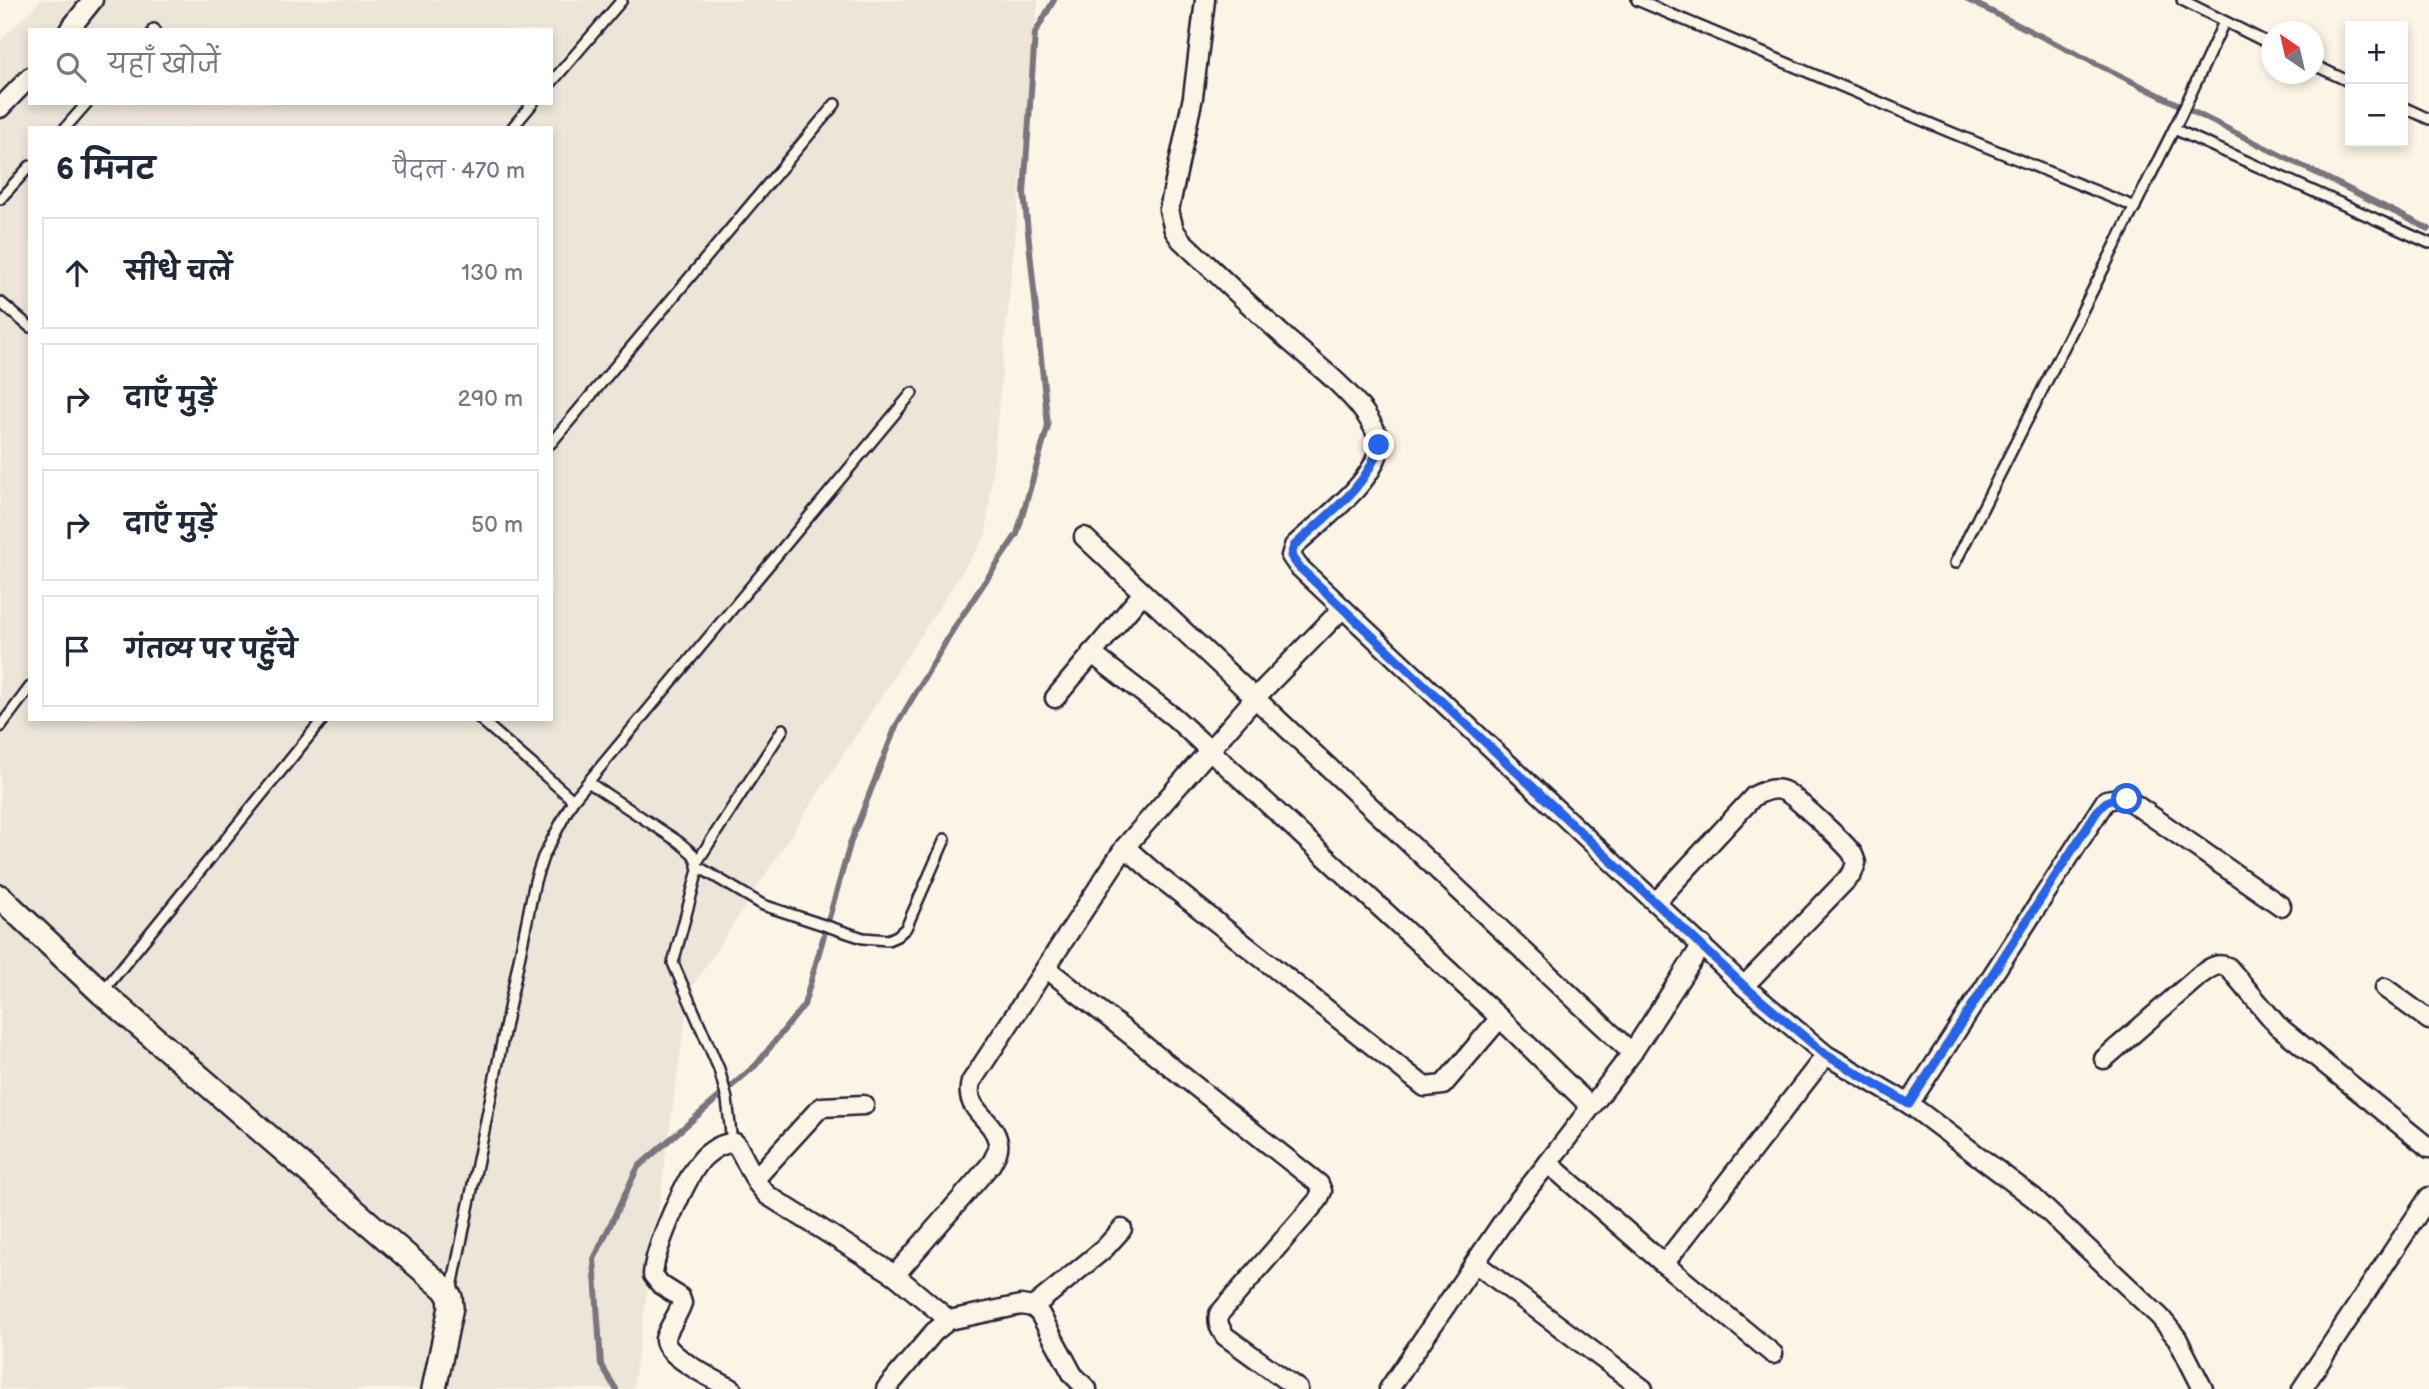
<!DOCTYPE html>
<html lang="hi">
<head>
<meta charset="utf-8">
<style>
  :root { --surface:#fff; --page:#f2f2f3; --text:#1f2937; --muted:#747a83; --line:#e0e1e3 }
  body { margin:0; font-family:"Balsamiq Sans","Playpen Sans Deva",sans-serif; background:var(--page); color:var(--text) }
  .controls { position:absolute; right:21px; top:21px; display:grid; overflow:hidden; border-radius:0px; box-shadow:0 4px 10px #0003 }
  .controls button { width:63px; height:63px; display:grid; place-items:center; padding:0; border:0; border-bottom:2px solid var(--line); background:var(--surface); color:var(--text); font:35px sans-serif }
  .compass { position:absolute; left:2261px; top:21px; width:63px; height:63px; border-radius:50%; background:var(--surface); box-shadow:0 4px 10px #0003; rotate:326deg }
  .stop { position:absolute; width:21px; height:21px; margin:-16px; border:5px solid #2563eb; border-radius:50%; background:#fff }
  .stop.end { background:#2563eb; border-color:#fff; box-shadow:0 2px 7px #0008 }
  .list { margin:0; padding:0; list-style:none }
  h2 { display:flex; justify-content:space-between; align-items:center; height:91px; margin:0; padding:0 28px; font-size:30px }
  h2 small { font-size:23px; font-weight:400; color:var(--muted) }
  .list li { display:grid; grid-template-columns:46px 1fr auto; gap:21px; align-items:center; box-sizing:border-box; height:112px; margin:0 14px 14px; padding:0 14px; border:2px solid var(--line); border-radius:0px }
  .list b { display:block; font-size:26px; white-space:nowrap }
  .list em { font-size:23px; font-style:normal; color:var(--muted) }
  .icon { flex:none; width:38px; height:38px; fill:none; stroke:currentColor; stroke-width:2; stroke-linecap:round; stroke-linejoin:round }
  .map { position:relative; flex:none; width:2429px; height:1389px; overflow:hidden }
  .search { position:absolute; background:var(--surface); box-shadow:0 4px 10px #0003; left:28px; top:28px; width:525px; height:77px; display:flex; align-items:center; gap:18px; box-sizing:border-box; padding:0 24px; border-radius:0px; color:var(--muted); font-size:26px }
  .panel { position:absolute; background:var(--surface); box-shadow:0 4px 10px #0003; left:28px; top:126px; width:525px; height:595px; border-radius:0px }
  .map>svg:first-child { display:block }
  .built { fill:#ece5d8; fill-rule:evenodd }
  .lines { fill:none; stroke-linecap:round; stroke-linejoin:round }
  .stream { stroke:#78757e; stroke-width:6 }
  .service-casing { stroke:#22223b; stroke-width:14 }
  .minor-casing { stroke:#22223b; stroke-width:23 }
  .tertiary-casing { stroke:#22223b; stroke-width:28 }
  .service { stroke:#fcf5e5; stroke-width:9 }
  .minor { stroke:#fcf5e5; stroke-width:18 }
  .tertiary { stroke:#fcf5e5; stroke-width:23 }
  .route { stroke:#2563eb; stroke-width:9 }
</style>
</head>
<body>
<div class="map">
<svg width="2429" height="1389" viewBox="0 0 2429 1389">
  <rect width="100%" height="100%" fill="#fcf5e5"/>
  <filter id="ink" filterUnits="userSpaceOnUse"><feTurbulence type="fractalNoise" baseFrequency=".0143" numOctaves="2"/><feDisplacementMap in="SourceGraphic" scale="14" xChannelSelector="R" yChannelSelector="G"/><feConvolveMatrix kernelMatrix="1 2 1 2 8 2 1 2 1" color-interpolation-filters="sRGB"/></filter>
  <g filter="url(#ink)">
    <path class="built" d="M41 0H1038L986 535 689 992 633 1389H0V41ZM30 30H551V103H30ZM30 128H551V719H30Z"/>
    <g class="lines">
      <g class="stream">
        <polyline points="1968,0 2429,229"/>
        <polyline points="616,1389 601,1365 594,1259 638,1167 756,1065 804,1005 851,841 896,726 954,628 1017,534 1048,426 1024,193 1035,33 1054,0"/>
      </g>
      <g class="service-casing">
        <g id="service">
          <polyline points="1637,0 1950,132 2135,207"/>
          <polyline points="2182,0 2272,45"/>
          <polyline points="153,30 154,29"/>
          <polyline points="2314,65 2350,82"/>
          <polyline points="551,83 622,0"/>
          <polyline points="2403,107 2429,119"/>
          <polyline points="65,128 87,103"/>
          <polyline points="512,128 533,103"/>
          <polyline points="2174,129 2429,243"/>
          <polyline points="0,199 30,166"/>
          <polyline points="0,302 30,327"/>
          <polyline points="551,443 835,104"/>
          <polyline points="1955,563 2180,117 2224,22"/>
          <polyline points="480,719 573,800"/>
          <polyline points="0,727 30,687"/>
          <polyline points="588,782 679,842 693,854 697,862 698,870 673,963 719,1069 727,1099 732,1143"/>
          <polyline points="697,862 783,729"/>
          <polyline points="697,866 763,905 863,938 888,940 897,936 906,928 945,839"/>
          <polyline points="103,991 323,719"/>
          <polyline points="451,1292 535,881 543,857 573,800 912,393"/>
        </g>
      </g>
      <g class="minor-casing">
        <g id="minor">
          <path d="M1205 0 1193 97 1169 210 1174 230 1181 240C1216 273 1251 307 1287 339 1313 362 1343 384 1364 412 1371 422 1379 434 1379 446 1377 481 1318 523 1294 546L1291 556 1298 566 1744 986 1826 1055 1909 1104 2034 1198 2160 1317 2177 1338 2203 1389"/>
          <polyline points="69,30 93,0"/>
          <polyline points="0,108 30,77"/>
          <polyline points="1084,537 1632,1053 1591,1107"/>
          <polyline points="1091,653 1175,718 1500,1018 1591,1107 1548,1163 1664,1264 1826,1055"/>
          <polyline points="1055,698 1143,593"/>
          <polyline points="1125,847 1158,876 1425,1087 1443,1085 1500,1018"/>
          <path d="M1656 902 1754 796C1764 791 1775 786 1786 792 1794 796 1847 845 1852 853 1854 856 1855 860 1856 863L1852 874 1744 986"/>
          <path d="M1046 968 1319 1184 1322 1191 1318 1200 1219 1314C1217 1324 1220 1328 1225 1336L1298 1389"/>
          <polyline points="2385,988 2429,1020"/>
          <polyline points="1632,1053 1702,945"/>
          <path d="M2104 1059 2200 975C2209 969 2216 962 2228 967L2278 1026 2429 1148"/>
          <polyline points="1909,1104 2106,800 2118,798 2127,799 2281,906"/>
          <polyline points="755,1179 818,1110 822,1107 864,1105"/>
          <polyline points="1475,1263 1643,1389"/>
          <polyline points="1664,1264 1773,1354"/>
          <path d="M895 1275 991 1164C994 1158 1000 1150 998 1142 993 1117 963 1111 971 1082L1125 847 1255 698 1342 609"/>
          <polyline points="1033,1307 1104,1249 1122,1229"/>
          <path d="M732 1389C719 1382 663 1355 665 1339 667 1330 679 1313 682 1303L680 1297 661 1285 653 1275C654 1250 687 1173 705 1156 713 1149 724 1142 735 1143L738 1147 757 1183 767 1195 895 1275 949 1320"/>
          <polyline points="886,1389 934,1332 949,1320 1021,1305 1033,1307 1040,1314 1073,1375 1087,1389"/>
          <polyline points="1389,1389 1513,1207 1548,1163"/>
          <polyline points="2302,1389 2429,1197"/>
        </g>
      </g>
      <g class="tertiary-casing">
        <polyline id="tertiary" points="0,897 102,993 445,1289 450,1297 451,1307 434,1389"/>
      </g>
      <use href="#service" class="service"/>
      <use href="#minor" class="minor"/>
      <use href="#tertiary" class="tertiary"/>
    </g>
  </g>
  <g class="lines" filter="url(#ink)">
    <path class="route" d="M1379 445C1368 488 1325 516 1294 546L1291 556 1298 566 1744 986 1826 1055 1909 1104 2096 813C2105 801 2111 797 2127 799"/>
  </g>
</svg>
<div class="controls">
<button>+</button>
<button>−</button>
</div>
<svg class="compass" viewBox="-18 -18 36 36"><path d="M0-13l5 13h-10z" fill="#e53935"/><path d="M0 13l5-13h-10z" fill="#747a83"/></svg>
<div class="stop" style="left:2127px;top:799px"></div>
<div class="stop end" style="left:1379px;top:445px"></div>
<div class="search"><svg class="icon" aria-label="search" viewBox="0 0 24 24"><circle cx="10" cy="10" r="6"/><path d="M15 15l6 6"/></svg>यहाँ खोजें</div>
<section class="panel">
<h2>6 मिनट<small>पैदल · 470 m</small></h2>
<ul class="list">
<li><svg class="icon" aria-label="ahead" viewBox="0 0 24 24"><path d="M12 20V5M6 11l6-6 6 6"/></svg><div><b>सीधे चलें</b></div><em>130 m</em></li>
<li><svg class="icon" aria-label="right" viewBox="0 0 24 24"><path d="M7 20v-9h11M14 6l5 5-5 5"/></svg><div><b>दाएँ मुड़ें</b></div><em>290 m</em></li>
<li><svg class="icon" aria-label="right" viewBox="0 0 24 24"><path d="M7 20v-9h11M14 6l5 5-5 5"/></svg><div><b>दाएँ मुड़ें</b></div><em>50 m</em></li>
<li><svg class="icon" aria-label="arrive" viewBox="0 0 24 24"><path d="M6 21V4h12l-3 4 3 4H6"/></svg><div><b>गंतव्य पर पहुँचे</b></div></li>
</ul>
</section>
</div>
</body>
</html>
